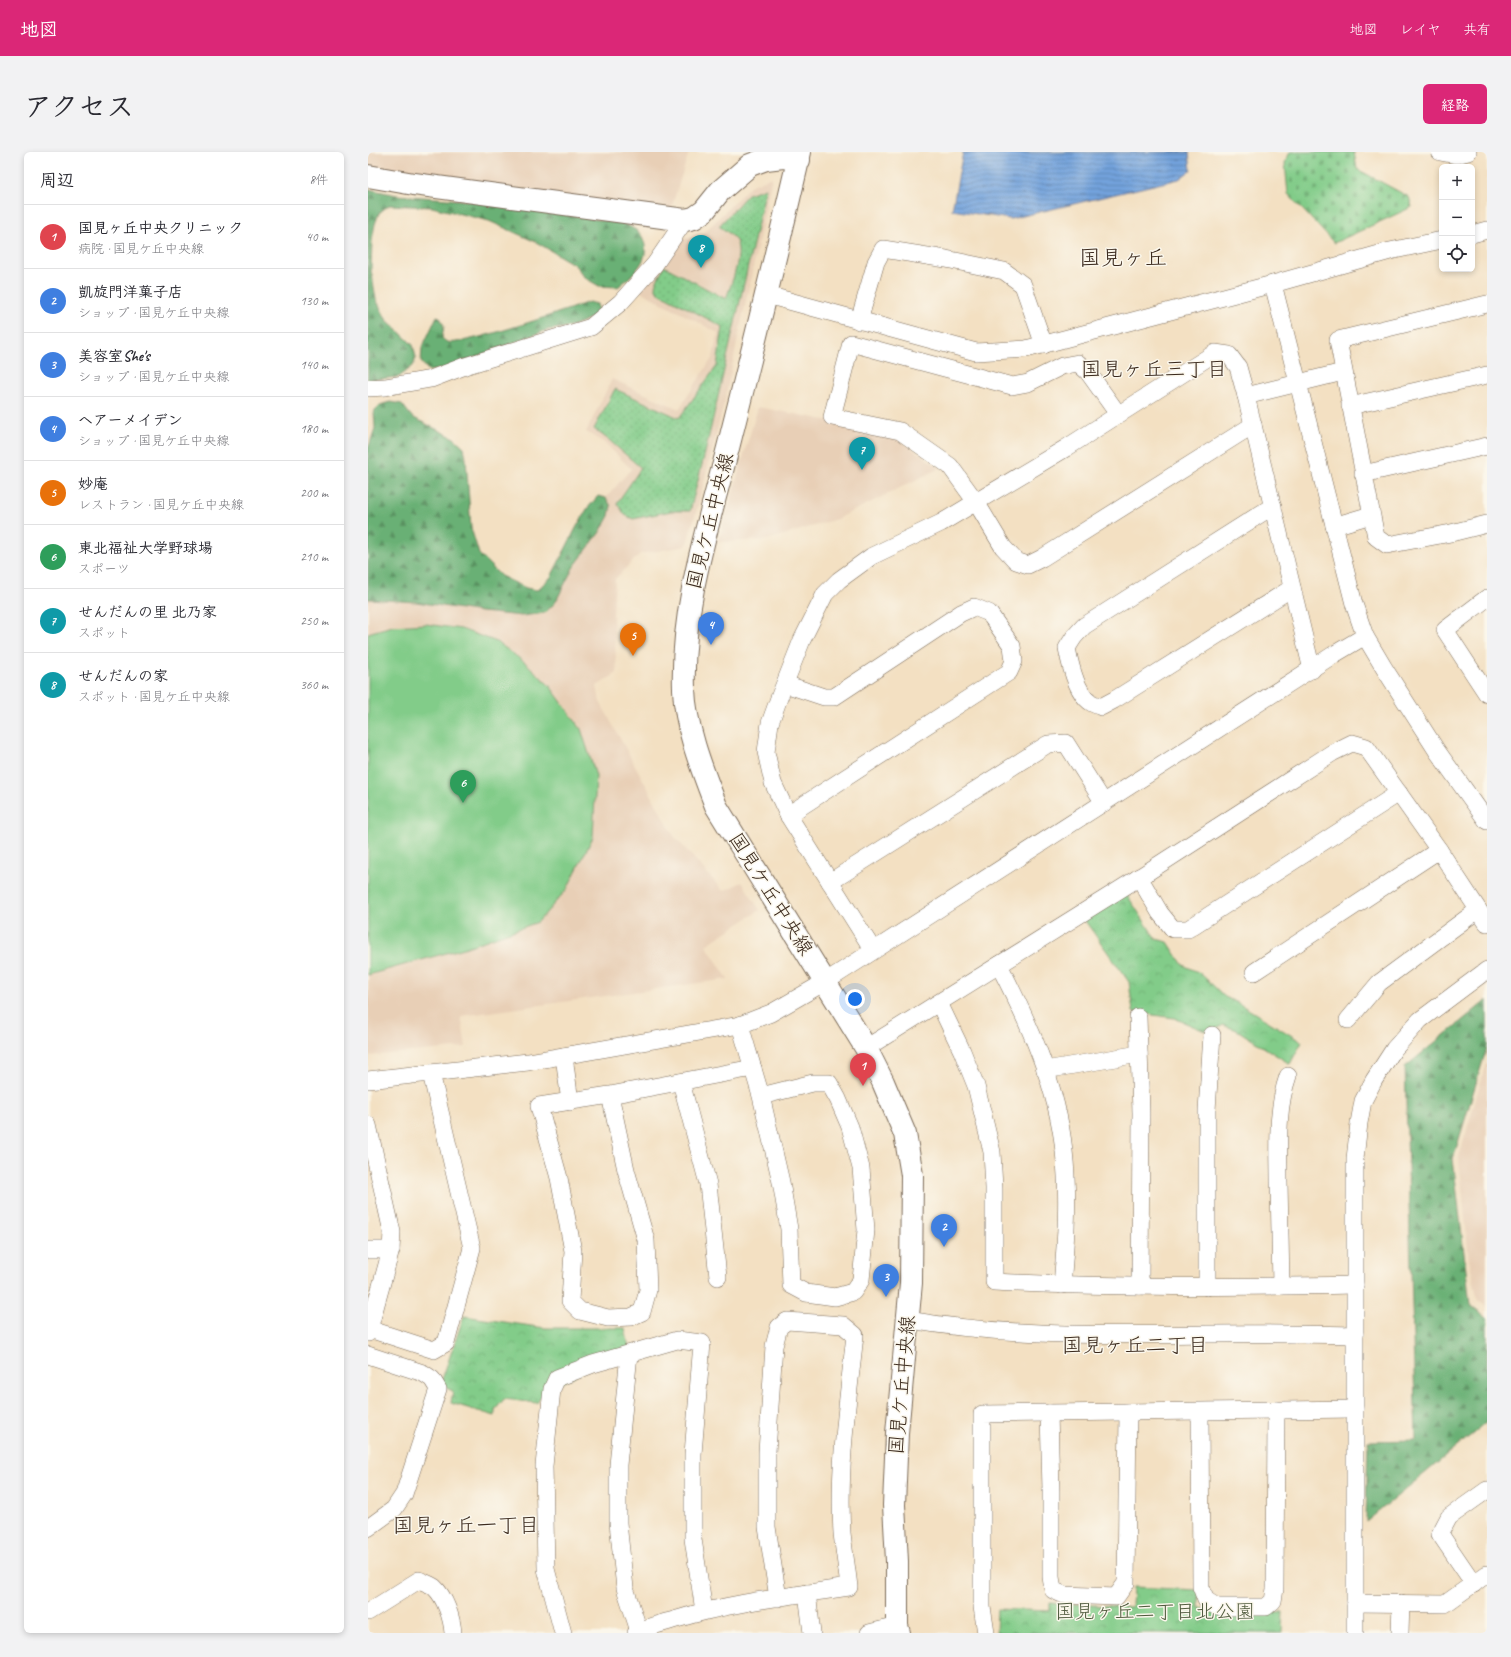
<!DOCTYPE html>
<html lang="ja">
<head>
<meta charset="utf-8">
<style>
  :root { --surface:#fff; --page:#f2f2f3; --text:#2b2b33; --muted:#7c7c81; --line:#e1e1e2; --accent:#db2777 }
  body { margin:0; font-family:Caveat,"Klee One",sans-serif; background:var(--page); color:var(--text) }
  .controls { position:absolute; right:12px; top:12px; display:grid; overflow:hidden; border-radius:6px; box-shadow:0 2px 6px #0003 }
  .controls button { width:36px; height:36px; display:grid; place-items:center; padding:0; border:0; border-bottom:1px solid var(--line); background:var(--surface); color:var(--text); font:20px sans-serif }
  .you { position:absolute; left:487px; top:847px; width:14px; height:14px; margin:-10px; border:3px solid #fff; border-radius:50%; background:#1a73e8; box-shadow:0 0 0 6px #1a73e833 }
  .badge { display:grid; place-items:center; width:26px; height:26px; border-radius:50%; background:var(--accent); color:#fff; font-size:13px; font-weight:700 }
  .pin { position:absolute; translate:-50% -33px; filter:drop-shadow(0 1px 2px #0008) }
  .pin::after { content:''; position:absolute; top:21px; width:14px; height:12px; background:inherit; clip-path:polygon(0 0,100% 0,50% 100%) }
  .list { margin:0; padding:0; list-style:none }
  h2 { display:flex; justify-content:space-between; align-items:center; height:52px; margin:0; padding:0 16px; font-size:17px }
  h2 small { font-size:13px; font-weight:400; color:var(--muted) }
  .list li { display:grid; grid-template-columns:26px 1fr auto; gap:12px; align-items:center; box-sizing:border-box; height:64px; padding:0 16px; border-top:1px solid var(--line) }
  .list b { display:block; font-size:15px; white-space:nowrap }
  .list p { margin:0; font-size:13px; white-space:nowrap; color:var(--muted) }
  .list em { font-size:13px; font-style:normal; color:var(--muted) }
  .icon { flex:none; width:22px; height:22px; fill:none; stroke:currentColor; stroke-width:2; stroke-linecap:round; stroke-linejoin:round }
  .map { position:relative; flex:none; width:1119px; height:1481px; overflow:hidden; border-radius:6px }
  header { display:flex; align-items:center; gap:24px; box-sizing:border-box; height:56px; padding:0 20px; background:var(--accent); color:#fff }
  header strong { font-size:19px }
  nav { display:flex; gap:22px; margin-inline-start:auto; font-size:14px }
  .intro { display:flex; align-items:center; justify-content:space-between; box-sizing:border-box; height:96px; padding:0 24px }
  h1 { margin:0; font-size:28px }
  .button { padding:10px 18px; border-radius:6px; background:var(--accent); color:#fff; font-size:14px; font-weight:700 }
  main { display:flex; gap:24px; padding:0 24px }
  aside { flex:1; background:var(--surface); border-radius:6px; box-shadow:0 2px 6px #0003 }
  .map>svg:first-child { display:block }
  .built { fill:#e8cfb6 }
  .grass { fill:url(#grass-dots); stroke:#5e7b54 }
  .forest { fill:url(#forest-firs); stroke:#526d4a }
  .cemetery { fill:url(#cemetery-stones); stroke:#5e7b54 }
  .park { fill:url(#park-crowns); stroke:#5e7b54 }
  .garden { fill:#82cc89; stroke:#5e7b54 }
  .water { fill:url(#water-rules); stroke:#56667d }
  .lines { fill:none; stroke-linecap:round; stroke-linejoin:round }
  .street-casing { stroke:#7b6a57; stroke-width:18 }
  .secondary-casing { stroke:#7b6a57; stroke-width:24 }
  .street { stroke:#fff; stroke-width:17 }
  .secondary { stroke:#fff; stroke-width:22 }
  .labels { text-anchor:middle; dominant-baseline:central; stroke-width:3; stroke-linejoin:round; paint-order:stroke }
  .street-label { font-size:20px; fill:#3b2a1e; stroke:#fbf7ec }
  .park-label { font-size:20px; fill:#505b3e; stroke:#fbf7ec }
  .neighbourhood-label { font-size:21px; fill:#3b2a1e; stroke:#fbf7ec }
  .quarter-label { font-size:22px; fill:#3b2a1e; stroke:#fbf7ec }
</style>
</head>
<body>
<header>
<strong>地図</strong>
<nav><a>地図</a><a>レイヤ</a><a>共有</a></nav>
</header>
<div class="intro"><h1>アクセス</h1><a class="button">経路</a></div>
<main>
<aside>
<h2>周辺<small>8件</small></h2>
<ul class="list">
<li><span class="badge" style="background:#e0444e">1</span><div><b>国見ヶ丘中央クリニック</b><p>病院 · 国見ケ丘中央線</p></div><em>40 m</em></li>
<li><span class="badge" style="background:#3f7fe0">2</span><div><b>凱旋門洋菓子店</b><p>ショップ · 国見ケ丘中央線</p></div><em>130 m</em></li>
<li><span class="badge" style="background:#3f7fe0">3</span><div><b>美容室She's</b><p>ショップ · 国見ケ丘中央線</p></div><em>140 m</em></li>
<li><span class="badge" style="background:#3f7fe0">4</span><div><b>ヘアーメイデン</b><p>ショップ · 国見ケ丘中央線</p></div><em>180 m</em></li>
<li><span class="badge" style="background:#e8710a">5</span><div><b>妙庵</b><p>レストラン · 国見ケ丘中央線</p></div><em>200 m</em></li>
<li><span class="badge" style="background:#2e9e5b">6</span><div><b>東北福祉大学野球場</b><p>スポーツ</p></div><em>210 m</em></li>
<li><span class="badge" style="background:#0f9aa8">7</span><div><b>せんだんの里 北乃家</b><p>スポット</p></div><em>250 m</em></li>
<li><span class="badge" style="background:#0f9aa8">8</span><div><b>せんだんの家</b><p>スポット · 国見ケ丘中央線</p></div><em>360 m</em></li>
</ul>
</aside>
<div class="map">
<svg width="1119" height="1481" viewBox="0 0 1119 1481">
  <defs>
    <pattern id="grass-dots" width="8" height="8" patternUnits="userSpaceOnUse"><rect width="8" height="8" fill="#82cc89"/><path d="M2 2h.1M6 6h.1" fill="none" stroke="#71af76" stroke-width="1.8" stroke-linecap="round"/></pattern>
    <pattern id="forest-firs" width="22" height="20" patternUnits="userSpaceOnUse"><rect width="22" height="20" fill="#69b075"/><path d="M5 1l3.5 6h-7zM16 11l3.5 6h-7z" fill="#588f5f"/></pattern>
    <pattern id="cemetery-stones" width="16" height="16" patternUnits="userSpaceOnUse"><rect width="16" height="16" fill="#82cc89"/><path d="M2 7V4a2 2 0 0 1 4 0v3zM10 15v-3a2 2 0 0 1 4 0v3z" fill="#71af76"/></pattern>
    <pattern id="park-crowns" width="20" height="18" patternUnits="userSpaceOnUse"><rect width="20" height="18" fill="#82cc89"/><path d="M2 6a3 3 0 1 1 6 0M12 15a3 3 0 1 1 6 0" fill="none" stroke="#71af76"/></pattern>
    <pattern id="water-rules" width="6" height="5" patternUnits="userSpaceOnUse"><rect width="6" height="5" fill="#72a2dc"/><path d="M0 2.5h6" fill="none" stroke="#5f84b2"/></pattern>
  </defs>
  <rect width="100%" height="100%" fill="#fbf7ec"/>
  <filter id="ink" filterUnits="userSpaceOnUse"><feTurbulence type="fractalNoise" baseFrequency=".025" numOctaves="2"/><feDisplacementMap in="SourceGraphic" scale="8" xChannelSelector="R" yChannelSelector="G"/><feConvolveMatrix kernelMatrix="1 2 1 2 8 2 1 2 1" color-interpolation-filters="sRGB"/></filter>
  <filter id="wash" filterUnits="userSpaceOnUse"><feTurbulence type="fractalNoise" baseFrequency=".012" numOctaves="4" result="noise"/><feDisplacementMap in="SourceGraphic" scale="16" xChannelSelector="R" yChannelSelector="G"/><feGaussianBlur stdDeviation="0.9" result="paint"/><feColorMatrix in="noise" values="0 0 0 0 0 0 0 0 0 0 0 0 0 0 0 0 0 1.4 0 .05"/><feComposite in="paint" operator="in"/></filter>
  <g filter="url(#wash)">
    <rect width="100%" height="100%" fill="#f3e0c2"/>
    <g class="built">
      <polygon points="0,0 321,0 302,60 0,14"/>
      <polygon points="404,25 357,248 328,361 318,394 272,402 247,427 245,463 249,521 229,534 232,550 306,684 355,739 374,730 392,758 338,793 360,827 93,864 98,895 0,904 0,430 183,448 205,384 263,317 237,291 218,280 244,227 311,257 345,205 350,181 270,138 312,87 332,85 382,34"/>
      <polygon points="390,255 520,280 572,316 469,367 399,388 350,390"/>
      <polygon points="1119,908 1119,1155 1110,1149 1101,1107 1091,1005"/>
    </g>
    <path class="grass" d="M398 36 337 301 322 359H303L265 367 257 363 249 351 273 316 241 288 226 277 247 237 311 266 349 214 355 175 289 140 287 133 296 114 358 147C363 132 375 104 368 89 365 83 356 78 351 74L380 42Z"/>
    <g class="forest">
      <path d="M0 37 29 43 118 50 257 72C262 75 270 78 273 83 287 105 265 123 250 135L231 134 217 126 207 113 168 90 121 69 64 55 21 53 11 61 7 72 4 88 3 118 8 147 18 167 45 193 48 206 45 214 31 225 0 228Z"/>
      <path d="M221 150 229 152 230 158 223 166 202 175 179 178 78 216 61 219 53 210 54 196 69 164 72 165 76 174 74 186C75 187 77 189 79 190 92 195 202 157 221 150Z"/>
      <polygon points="22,250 34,252 44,265 86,286 96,295 98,307 103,376 111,402 133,424 158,436 169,438 183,425 208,376 219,357 230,344 238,346 243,354 241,364 232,380 205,416 187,451 177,461 154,464 113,460 48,450 0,447 0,297 7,276 6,259 12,253"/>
      <polygon points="1119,848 1119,895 1085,1007 1102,1153 1119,1165 1119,1270 998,1370 1000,1289 1048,1288 1037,915"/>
    </g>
    <polygon class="cemetery" points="922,0 986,0 989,17 1041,45 1044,55 966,91 920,42 917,11"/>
    <g class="park">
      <polygon points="757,740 788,787 800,790 815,813 832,821 857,845 870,851 934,890 922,912 869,878 855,873 845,879 837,879 806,866 765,860 761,830 715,766"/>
      <polygon points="96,1164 177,1176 257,1176 261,1195 176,1240 169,1251 136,1247 127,1258 127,1264 83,1251 85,1239 72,1233"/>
      <polygon points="765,1435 831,1438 831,1456 915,1460 914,1481 628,1481 629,1457 682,1459 682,1451 764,1455"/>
    </g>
    <polygon class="garden" points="58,472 93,477 129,490 159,512 182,534 213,577 228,624 225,685 199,737 170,770 96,796 0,823 0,481 24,474"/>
    <polygon class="water" points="595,0 821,0 823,18 811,27 642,67 584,58"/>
  </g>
  <g filter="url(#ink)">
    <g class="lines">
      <g class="street-casing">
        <g id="street">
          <polyline points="1072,0 1088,3 1100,0"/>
          <polyline points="1104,82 1119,78"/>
          <polyline points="905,132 986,452 997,484 1016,516 1069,599 1119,669"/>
          <polyline points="399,143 608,200 658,197 905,132 1022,99 1074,88"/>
          <polyline points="1119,152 970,188 1008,385 1019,393 1083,381 1119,372"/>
          <polyline points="491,169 508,110 515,97 578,107 636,119 655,133 676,193"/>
          <polyline points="0,236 17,235 63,227 97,214 223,175 253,150 287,112 317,68"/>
          <polyline points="878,244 975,220"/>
          <polyline points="982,254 1119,223"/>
          <polyline points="750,262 720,220 710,211 694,214 660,231 644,234 483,191 464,265 532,279 582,314 608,350 635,395 648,409 660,413 674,406 885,273"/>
          <polyline points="995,322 1119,294"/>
          <path d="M905 354 716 474 706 485 699 496C702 512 708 539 721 549 724 552 729 553 733 555L746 548 924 436"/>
          <polyline points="966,374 1003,363"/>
          <polyline points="1119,446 1077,478 1119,542"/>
          <polyline points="417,532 456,545 466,545 593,461 606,455 621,461 644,494 646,509 641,520 420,663"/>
          <polyline points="771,725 792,761 805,777 820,777 1031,641"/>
          <polyline points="462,730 680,592 698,591 736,651"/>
          <polyline points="505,798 420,663 405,631 398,600 402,571 411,546 434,488 457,442 471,428 504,404 573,371 698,296 847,201 861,203 870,215 878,244 944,518"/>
          <path d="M631 813C661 871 689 933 696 999 701 1043 698 1089 694 1133"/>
          <polyline points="886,820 1071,698"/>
          <path d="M571 851 594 899 608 934 624 1000 626 1036V1130C746 1136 867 1135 987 1133"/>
          <polyline points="770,865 773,961 772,1134"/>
          <polyline points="980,868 1011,831 1110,758"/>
          <polyline points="372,873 393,944 413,1030 421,1077 423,1133 438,1141 467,1145 485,1140 493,1128 498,1078 493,1016 482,975 470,947 461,931 445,931 393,944"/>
          <polyline points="498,896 775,723 964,601 984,591 998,595 1071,698 1119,771"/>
          <polyline points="196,904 202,950"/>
          <polyline points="677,918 771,902"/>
          <polyline points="0,928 160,910 372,873 403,861 457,830 965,503 997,484"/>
          <polyline points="313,930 340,1032 350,1125"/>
          <polyline points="242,943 258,1018 278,1088 280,1138 274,1160 263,1165 240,1166 212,1159 202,1149 205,1099 191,1026 171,954 242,943 385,916"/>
          <polyline points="0,973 24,1080 23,1098 0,1181"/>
          <polyline points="0,1098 23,1098"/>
          <path d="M913 1134C912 1099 912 1065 911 1030 911 994 908 958 920 924"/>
          <polyline points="839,1135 839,958 844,883"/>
          <path d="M541 1168C639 1185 739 1183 839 1182 888 1181 938 1182 987 1183"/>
          <polyline points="1,1177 66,1198 78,1191 104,1096 63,921"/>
          <polyline points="261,1202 250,1313 250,1371 257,1436 271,1479"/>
          <polyline points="0,1203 55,1221 64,1227 70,1237 36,1342 26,1357 0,1376"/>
          <polyline points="832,1260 833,1435 838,1448 849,1455 898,1455 905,1449 907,1437 908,1258"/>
          <polyline points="681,1261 683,1338 683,1425 685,1438 696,1443 748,1445 758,1431 760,1260"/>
          <polyline points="1106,1432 1072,1382 1081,1365 1119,1338"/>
          <polyline points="439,1441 444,1481"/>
          <polyline points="987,1451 1077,1452 1119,1422"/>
          <path d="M0 1460 51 1428C56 1430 62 1432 66 1435 77 1445 84 1466 85 1481"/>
          <polyline points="195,1481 178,1417 176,1314 184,1237 189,1226 225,1212 309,1188 334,1191 325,1302 325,1387 336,1459"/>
          <path d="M268 1481C280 1474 296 1471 309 1467 365 1450 423 1444 481 1435 479 1417 476 1399 474 1381 470 1315 480 1248 487 1183L475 1173 419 1169 411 1175 406 1194 399 1300V1375L410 1446"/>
          <polyline points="501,1481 529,1474"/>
          <polyline points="618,1481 614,1455 614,1262 987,1257"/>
          <polyline points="987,1481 987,1007 991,971 995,949 1006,928 1026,897 1052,868 1119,818"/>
          <polyline points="1032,1481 1033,1451"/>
        </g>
      </g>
      <g class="secondary-casing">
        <g id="secondary">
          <path d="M432 0C409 99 385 197 360 296 340 374 313 456 316 537 317 575 335 620 348 654L498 896 515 930 537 982 544 1023 543 1131 529 1281 526 1353 529 1409V1474L531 1481"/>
          <polyline points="0,24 46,32 317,68 326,66 336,59 352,39 382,13 398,7 415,5 431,8"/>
        </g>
      </g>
      <use href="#street" class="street"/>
      <use href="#secondary" class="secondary"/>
    </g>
  </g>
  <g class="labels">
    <g class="street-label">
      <text transform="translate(342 369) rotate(-76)">国見ケ丘中央線</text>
      <text transform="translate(403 742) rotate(58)">国見ケ丘中央線</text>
      <text transform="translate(534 1233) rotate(-85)">国見ケ丘中央線</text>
    </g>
    <g class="park-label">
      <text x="787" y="1459">国見ヶ丘二丁目北公園</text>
    </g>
    <g class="neighbourhood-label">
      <text x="786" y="217">国見ヶ丘三丁目</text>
      <text x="767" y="1193">国見ヶ丘二丁目</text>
      <text x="98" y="1373">国見ヶ丘一丁目</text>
    </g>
    <g class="quarter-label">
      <text x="755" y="106">国見ヶ丘</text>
    </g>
  </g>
</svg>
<div class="controls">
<button>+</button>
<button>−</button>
<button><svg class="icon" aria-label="locate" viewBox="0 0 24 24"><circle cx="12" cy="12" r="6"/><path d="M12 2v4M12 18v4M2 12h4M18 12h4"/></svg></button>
</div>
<div class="you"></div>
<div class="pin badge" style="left:495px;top:934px;background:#e0444e">1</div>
<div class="pin badge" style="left:576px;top:1095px;background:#3f7fe0">2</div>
<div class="pin badge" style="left:518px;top:1145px;background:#3f7fe0">3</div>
<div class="pin badge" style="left:343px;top:493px;background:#3f7fe0">4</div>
<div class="pin badge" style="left:265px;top:504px;background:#e8710a">5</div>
<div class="pin badge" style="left:95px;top:651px;background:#2e9e5b">6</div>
<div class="pin badge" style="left:494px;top:318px;background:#0f9aa8">7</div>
<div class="pin badge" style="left:333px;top:116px;background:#0f9aa8">8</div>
</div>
</main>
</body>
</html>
